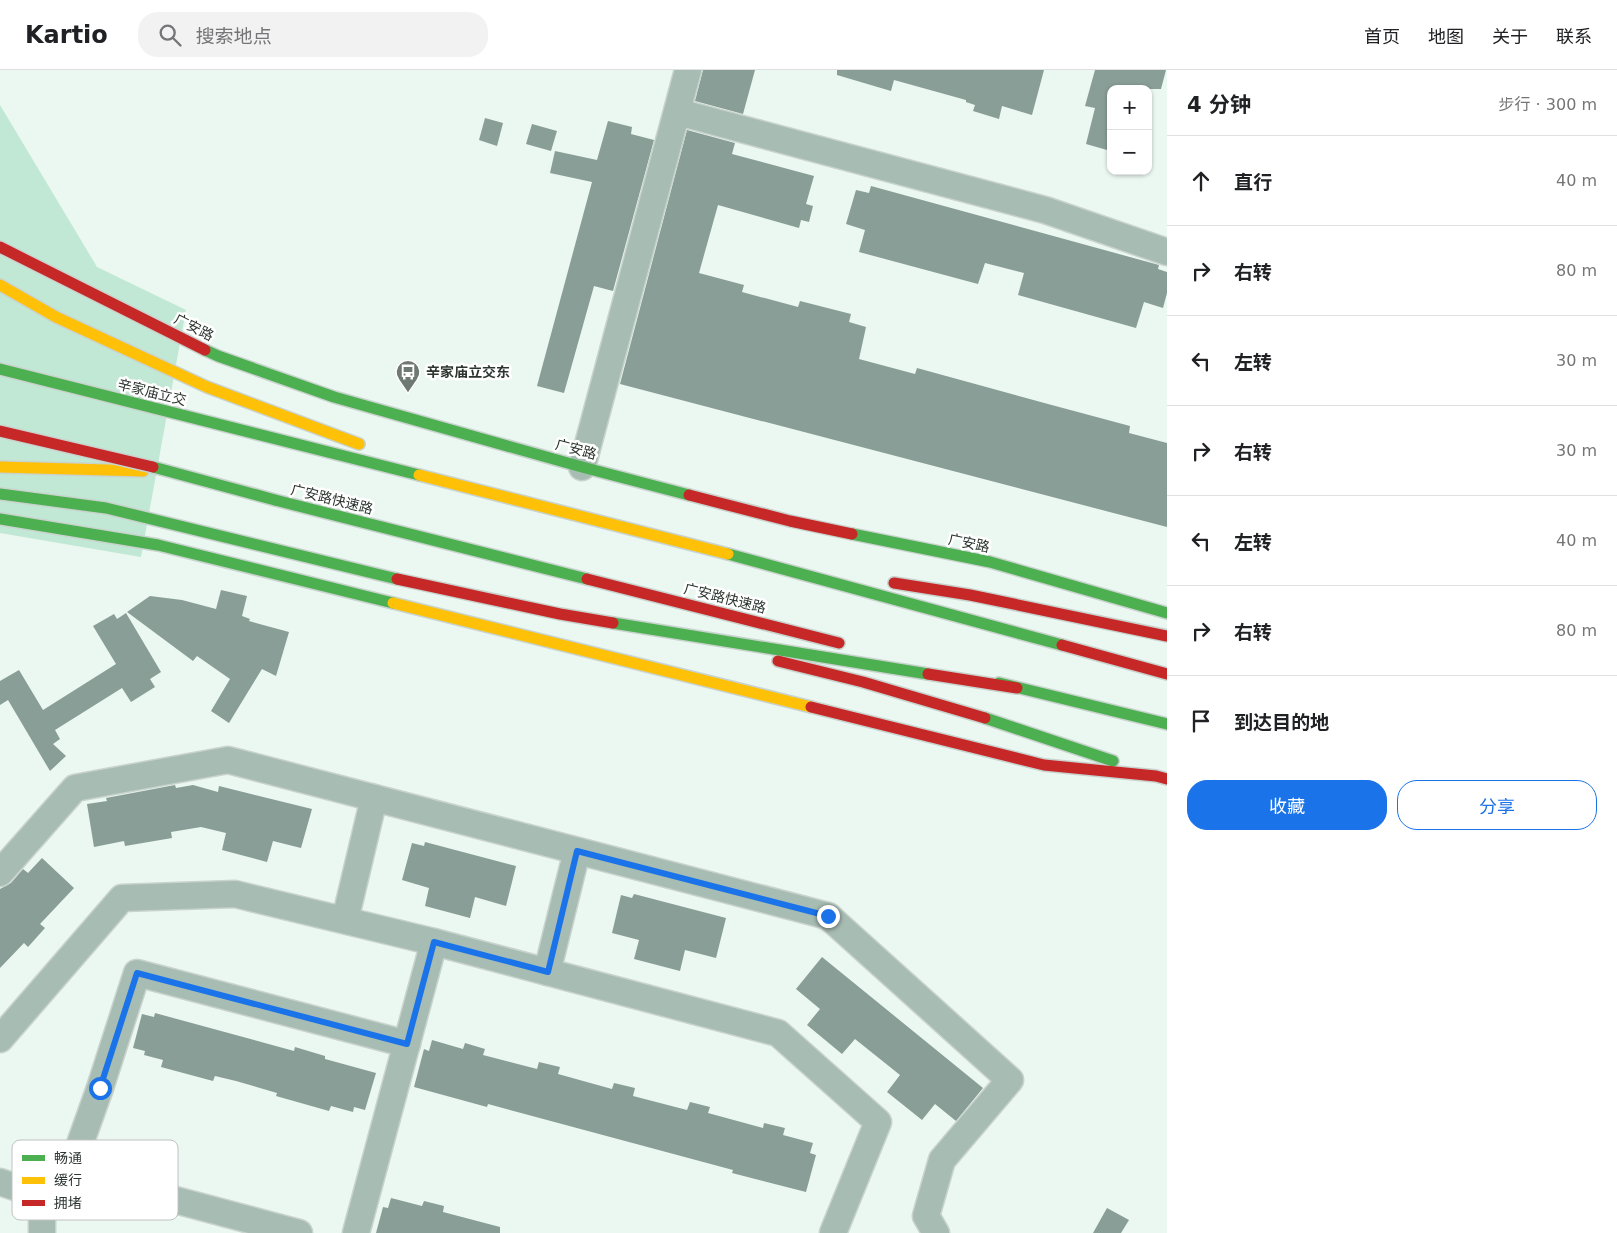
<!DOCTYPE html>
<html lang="zh">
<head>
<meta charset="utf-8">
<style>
  :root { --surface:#fff; --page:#f2f2f2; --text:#202124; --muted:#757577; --line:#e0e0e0; --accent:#1a73e8 }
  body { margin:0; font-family:"DejaVu Sans","Noto Sans SC",sans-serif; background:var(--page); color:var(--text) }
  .controls { position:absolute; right:15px; top:15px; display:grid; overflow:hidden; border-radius:10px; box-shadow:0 1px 4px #0004 }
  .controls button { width:45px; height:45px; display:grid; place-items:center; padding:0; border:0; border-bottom:1px solid var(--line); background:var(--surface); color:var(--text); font:25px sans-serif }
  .stop { position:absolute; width:15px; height:15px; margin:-11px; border:4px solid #1a73e8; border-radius:50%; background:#fff }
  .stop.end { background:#1a73e8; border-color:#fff; box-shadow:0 1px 5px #0008 }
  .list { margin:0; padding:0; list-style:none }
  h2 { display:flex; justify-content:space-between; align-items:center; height:65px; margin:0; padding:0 20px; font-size:21px }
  h2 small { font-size:16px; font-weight:400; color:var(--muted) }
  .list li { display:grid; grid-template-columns:32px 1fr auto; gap:15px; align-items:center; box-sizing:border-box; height:90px; padding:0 20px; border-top:1px solid var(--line) }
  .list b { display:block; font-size:19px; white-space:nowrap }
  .list em { font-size:16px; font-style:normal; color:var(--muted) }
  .actions { display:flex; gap:10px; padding:15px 20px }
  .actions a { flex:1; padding:11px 0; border:1px solid var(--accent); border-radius:20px; text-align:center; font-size:18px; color:var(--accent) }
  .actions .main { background:var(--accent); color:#fff }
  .icon { flex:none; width:28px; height:28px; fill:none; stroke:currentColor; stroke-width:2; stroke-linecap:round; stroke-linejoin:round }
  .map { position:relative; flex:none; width:1167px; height:1163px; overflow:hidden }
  header { display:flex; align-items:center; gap:30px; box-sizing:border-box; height:70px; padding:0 25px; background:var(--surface); border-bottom:1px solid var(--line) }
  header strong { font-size:24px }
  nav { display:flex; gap:28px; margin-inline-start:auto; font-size:18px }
  .search { width:350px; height:45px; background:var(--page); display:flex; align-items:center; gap:12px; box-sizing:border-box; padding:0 18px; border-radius:20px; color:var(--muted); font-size:19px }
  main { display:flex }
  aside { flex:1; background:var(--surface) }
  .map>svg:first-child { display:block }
  .grass { fill:#c1e8d4 }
  .building { fill:#899e96 }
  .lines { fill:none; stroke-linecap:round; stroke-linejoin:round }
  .street-casing { stroke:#c9d3ce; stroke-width:29 }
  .fast-casing { stroke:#c9d3ce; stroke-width:14 }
  .slow-casing { stroke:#c9d3ce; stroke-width:14 }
  .jam-casing { stroke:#c9d3ce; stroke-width:14 }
  .street { stroke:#a7bcb2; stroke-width:26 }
  .fast { stroke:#4caf50; stroke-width:11 }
  .slow { stroke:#ffc107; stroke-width:11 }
  .jam { stroke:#c62828; stroke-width:11 }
  .fast-bridge-casing { stroke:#c9d3ce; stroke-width:14; stroke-linecap:butt }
  .jam-bridge-casing { stroke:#c9d3ce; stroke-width:14; stroke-linecap:butt }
  .fast-bridge { stroke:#4caf50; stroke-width:11 }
  .jam-bridge { stroke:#c62828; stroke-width:11 }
  .route { stroke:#1a73e8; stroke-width:6 }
  .labels { text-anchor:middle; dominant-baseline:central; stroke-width:5; stroke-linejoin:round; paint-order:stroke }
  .street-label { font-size:14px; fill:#2c3530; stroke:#fff }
  .poi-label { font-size:14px; font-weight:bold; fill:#2c3530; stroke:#fff; text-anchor:start }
  .key { fill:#fff; stroke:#c0c2c1; stroke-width:1 }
  .key-label { font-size:14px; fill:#2c3530 }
</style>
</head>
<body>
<header>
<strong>Kartio</strong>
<div class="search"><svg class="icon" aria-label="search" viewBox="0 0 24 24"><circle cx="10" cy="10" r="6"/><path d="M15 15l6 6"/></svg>搜索地点</div>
<nav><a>首页</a><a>地图</a><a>关于</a><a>联系</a></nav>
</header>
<main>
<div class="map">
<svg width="1167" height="1163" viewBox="0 0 1167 1163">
  <rect width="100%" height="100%" fill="#ebf7f1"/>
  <polygon class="grass" points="0,35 97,197 186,240 141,487 0,463"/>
  <g class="building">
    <polygon points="703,0 755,0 743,44 695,31"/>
    <polygon points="837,0 1044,0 1032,45 1002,36 999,49 973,41 975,35 966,32 966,30 894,10 891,21 837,5"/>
    <polygon points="1095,0 1166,0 1161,19 1111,19 1111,64 1107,80 1086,74 1095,38 1085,36"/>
    <polygon points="485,48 503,53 497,76 479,70"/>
    <polygon points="608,51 632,57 631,64 654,70 613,221 594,216 564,323 537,316 592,112 550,103 555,81 597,90"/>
    <polygon points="532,54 557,61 551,81 526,74"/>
    <polygon points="687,60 735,73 732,84 814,106 806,134 813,136 809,152 801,150 799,158 718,135 699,203 744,215 742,222 798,237 800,231 851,244 849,252 866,257 859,289 915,304 917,298 1048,334 1130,356 1129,363 1167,373 1167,457 620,314"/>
    <polygon points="871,116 1159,195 1158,199 1167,202 1167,223 1163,238 1144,232 1136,258 1018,225 1024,203 985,193 978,214 859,182 865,160 846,154 856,120 869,123"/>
    <polygon points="221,520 247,526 242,546 250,549 249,551 289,562 276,606 262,599 229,653 211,641 230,609 197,586 193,591 127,542 150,526 182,530 216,539"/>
    <polygon points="126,543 161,602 150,609 155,617 131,632 122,618 55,660 60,669 53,674 66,686 50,701 8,630 0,635 0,611 19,600 43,640 116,594 93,556 114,544 117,549"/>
    <polygon points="175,715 176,718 193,715 218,722 219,716 312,739 301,778 273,771 267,792 222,780 226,763 201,757 171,762 172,768 125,776 124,771 94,777 87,734 107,731 106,728"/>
    <polygon points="425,772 516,796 506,836 475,827 470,848 425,836 429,818 402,810 412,773 424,776"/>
    <polygon points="42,788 74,818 40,854 45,858 28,877 24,873 0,898 0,819 11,813 23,799 28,803"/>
    <polygon points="634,824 726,848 716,888 685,880 680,901 634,889 639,870 612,863 621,825 632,828"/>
    <polygon points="822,887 983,1018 956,1051 935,1034 922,1050 887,1022 900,1005 855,969 842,984 807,955 820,939 796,919"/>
    <polygon points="155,943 294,981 295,977 325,986 325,989 376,1003 365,1040 354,1037 353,1042 331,1036 329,1041 276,1026 277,1023 236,1011 215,1006 213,1011 161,997 163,990 144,985 145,981 133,978 142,944 154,947"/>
    <polygon points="432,970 463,979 465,973 485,979 483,985 537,999 539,992 560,997 558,1004 612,1019 614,1013 635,1018 633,1026 687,1040 690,1032 710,1037 708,1043 763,1058 764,1053 785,1058 783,1065 813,1073 810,1083 816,1085 806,1122 732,1103 733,1100 488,1034 487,1037 414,1017 424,979 429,981"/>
    <polygon points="391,1128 422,1136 424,1131 444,1136 443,1142 500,1157 500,1163 376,1163 383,1137 388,1138"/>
    <polygon points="1107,1138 1129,1150 1121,1163 1093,1163"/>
  </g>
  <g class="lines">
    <g class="street-casing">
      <g id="street">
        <polyline points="678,42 1045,140 1167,182"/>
        <polyline points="582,397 688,0"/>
        <polyline points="0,803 75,718 228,690 828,846 1010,1010 942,1090 926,1146 936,1163"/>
        <polyline points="345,850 374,728"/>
        <polyline points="547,902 577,781"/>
        <polyline points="0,969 122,828 235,824 434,872"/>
        <polyline points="70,1102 299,1163"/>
        <polyline points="0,1112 42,1126"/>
        <polyline points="42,1163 42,1126 70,1102 100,1018 137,903 407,974"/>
        <polyline points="356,1163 434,872 778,963 878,1052 833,1163"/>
      </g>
    </g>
    <g class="fast-casing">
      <g id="fast">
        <polyline points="205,280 218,286 334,327 582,397 689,425"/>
        <polyline points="0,299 419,405"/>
        <polyline points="0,424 106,438 397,509"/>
        <polyline points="275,430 587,509"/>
        <polyline points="0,449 158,475 393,533"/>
        <polyline points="852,464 990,492 1167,543"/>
        <polyline points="728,484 1062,575"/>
        <polyline points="613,553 928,604"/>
        <polyline points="999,613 1167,654"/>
        <polyline points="985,648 1113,691"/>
      </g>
    </g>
    <g class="slow-casing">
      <g id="slow">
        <polyline points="0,215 56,247 207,317 359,374"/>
        <polyline points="0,397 143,401"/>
        <polyline points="419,405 728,484"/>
        <polyline points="393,533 811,637"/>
      </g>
    </g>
    <g class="jam-casing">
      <g id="jam">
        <polyline points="0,177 205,280"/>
        <polyline points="689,425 790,451 852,464"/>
        <polyline points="397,509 560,544 613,553"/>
        <polyline points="587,509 839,573"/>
        <polyline points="894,513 970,525 1167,566"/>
        <polyline points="1062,575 1167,604"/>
        <polyline points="778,591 863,612 985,648"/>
        <polyline points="928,604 1017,618"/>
        <polyline points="811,637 1044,695 1156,706 1167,709"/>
      </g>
    </g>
    <use href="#street" class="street"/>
    <use href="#fast" class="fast"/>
    <use href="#slow" class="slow"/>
    <use href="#jam" class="jam"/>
    <g class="fast-bridge-casing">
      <polyline id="fast-bridge" points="153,397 275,430"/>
    </g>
    <g class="jam-bridge-casing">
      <polyline id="jam-bridge" points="0,361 153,397"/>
    </g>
    <use href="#fast-bridge" class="fast-bridge"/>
    <use href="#jam-bridge" class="jam-bridge"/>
  </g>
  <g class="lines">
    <polyline class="route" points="100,1018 137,903 407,974 434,872 548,902 577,781 828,846"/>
  </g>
  <defs>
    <g id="bus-pin" transform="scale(1.25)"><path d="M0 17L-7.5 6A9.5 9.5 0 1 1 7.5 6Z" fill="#6f7974" stroke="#fff"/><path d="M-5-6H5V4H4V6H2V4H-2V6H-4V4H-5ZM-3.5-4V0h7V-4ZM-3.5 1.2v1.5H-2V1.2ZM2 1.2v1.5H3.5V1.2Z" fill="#fff"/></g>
  </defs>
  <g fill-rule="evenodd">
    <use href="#bus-pin" x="408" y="302"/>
  </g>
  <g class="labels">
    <g class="street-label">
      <text transform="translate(194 257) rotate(27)">广安路</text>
      <text transform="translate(152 322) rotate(14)">辛家庙立交</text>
      <text transform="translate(576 379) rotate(15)">广安路</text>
      <text transform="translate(332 429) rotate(14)">广安路快速路</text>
      <text transform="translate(969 473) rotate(12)">广安路</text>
      <text transform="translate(725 528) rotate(14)">广安路快速路</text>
    </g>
    <g class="poi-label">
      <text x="426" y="302">辛家庙立交东</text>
    </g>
  </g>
  <rect x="12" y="1070" width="166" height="80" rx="8" class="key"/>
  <rect x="22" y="1085" width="23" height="6" fill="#4caf50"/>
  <rect x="22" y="1107" width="23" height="7" fill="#ffc107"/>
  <rect x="22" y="1130" width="23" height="6" fill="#c62828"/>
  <g class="key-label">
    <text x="54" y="1093">畅通</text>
    <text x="54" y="1115">缓行</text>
    <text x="54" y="1138">拥堵</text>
  </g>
</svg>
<div class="controls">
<button>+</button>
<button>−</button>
</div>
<div class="stop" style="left:100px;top:1018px"></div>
<div class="stop end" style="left:828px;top:846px"></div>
</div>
<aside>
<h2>4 分钟<small>步行 · 300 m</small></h2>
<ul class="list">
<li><svg class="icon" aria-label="ahead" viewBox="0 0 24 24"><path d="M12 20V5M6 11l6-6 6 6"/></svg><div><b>直行</b></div><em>40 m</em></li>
<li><svg class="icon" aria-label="right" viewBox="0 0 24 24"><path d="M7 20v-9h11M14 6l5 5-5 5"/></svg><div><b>右转</b></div><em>80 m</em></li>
<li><svg class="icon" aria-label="left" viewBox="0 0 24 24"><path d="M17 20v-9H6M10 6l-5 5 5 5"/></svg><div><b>左转</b></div><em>30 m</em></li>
<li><svg class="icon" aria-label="right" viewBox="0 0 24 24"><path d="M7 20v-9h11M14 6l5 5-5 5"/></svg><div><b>右转</b></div><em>30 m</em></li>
<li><svg class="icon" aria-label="left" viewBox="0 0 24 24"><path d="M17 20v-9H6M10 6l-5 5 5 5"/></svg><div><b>左转</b></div><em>40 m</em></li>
<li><svg class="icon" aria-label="right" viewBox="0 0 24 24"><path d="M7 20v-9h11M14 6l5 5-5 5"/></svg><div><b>右转</b></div><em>80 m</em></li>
<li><svg class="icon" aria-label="arrive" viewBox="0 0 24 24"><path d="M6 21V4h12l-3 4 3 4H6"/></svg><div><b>到达目的地</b></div></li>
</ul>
<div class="actions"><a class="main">收藏</a><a>分享</a></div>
</aside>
</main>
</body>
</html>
